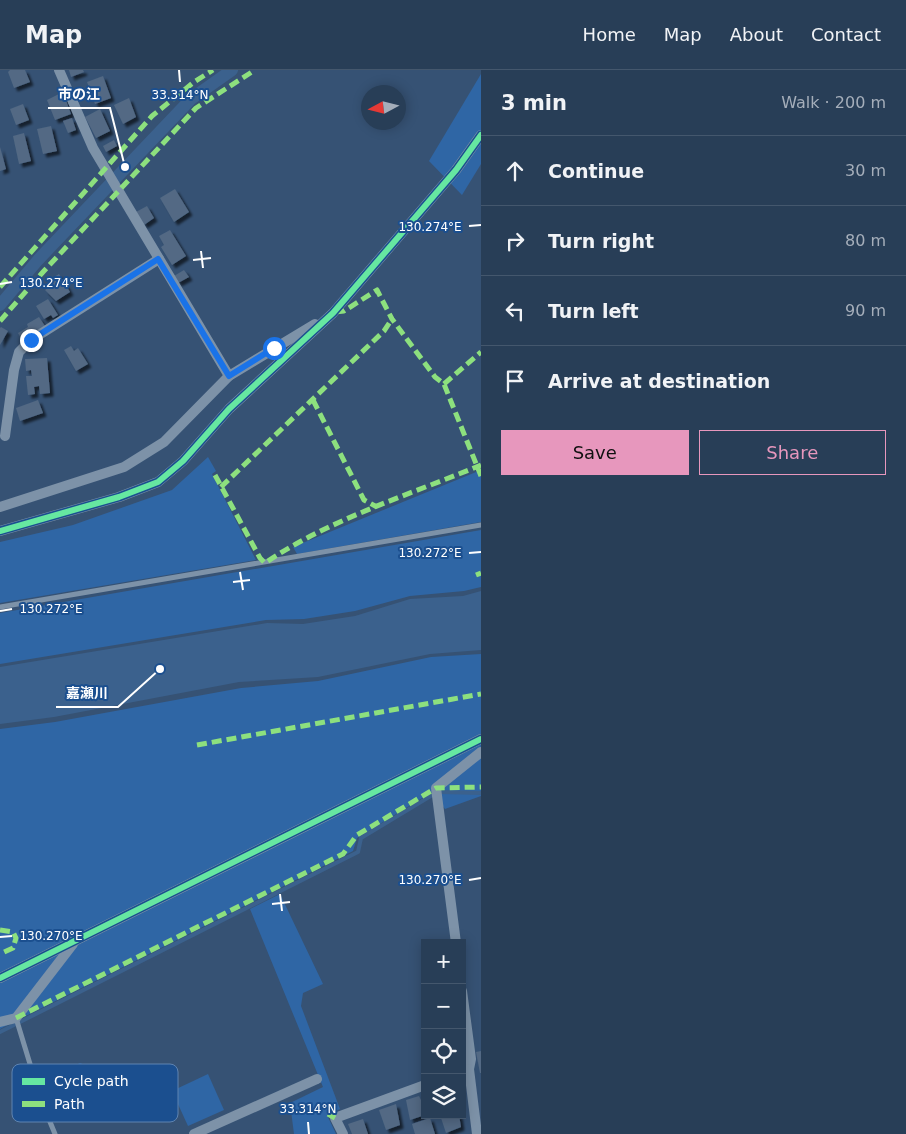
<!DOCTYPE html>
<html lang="en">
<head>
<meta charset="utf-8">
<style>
  :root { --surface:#283e57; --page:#344961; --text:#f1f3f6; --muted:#a5aeba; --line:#44576d; --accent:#e797bd }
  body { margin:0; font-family:"DejaVu Sans","Noto Sans JP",sans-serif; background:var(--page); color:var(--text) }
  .controls { position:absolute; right:15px; bottom:15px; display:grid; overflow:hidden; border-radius:0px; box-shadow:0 2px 12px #0003 }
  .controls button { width:45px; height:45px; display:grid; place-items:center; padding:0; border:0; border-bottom:1px solid var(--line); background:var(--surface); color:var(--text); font:25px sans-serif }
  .compass { position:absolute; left:361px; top:15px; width:45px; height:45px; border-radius:50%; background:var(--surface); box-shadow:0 2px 12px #0003; rotate:263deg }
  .stop { position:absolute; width:15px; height:15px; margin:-11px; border:4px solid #1a73e8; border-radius:50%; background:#fff }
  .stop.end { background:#1a73e8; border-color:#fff; box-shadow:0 1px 5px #0008 }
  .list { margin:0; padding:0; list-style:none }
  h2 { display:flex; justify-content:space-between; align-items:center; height:65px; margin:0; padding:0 20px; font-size:21px }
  h2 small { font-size:16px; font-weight:400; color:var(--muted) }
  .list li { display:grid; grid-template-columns:32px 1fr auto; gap:15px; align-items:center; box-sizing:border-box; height:70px; padding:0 20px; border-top:1px solid var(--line) }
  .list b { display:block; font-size:19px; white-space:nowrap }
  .list em { font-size:16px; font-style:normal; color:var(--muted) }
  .actions { display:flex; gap:10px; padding:15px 20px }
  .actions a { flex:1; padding:11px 0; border:1px solid var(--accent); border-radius:0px; text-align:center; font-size:18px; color:var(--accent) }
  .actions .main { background:var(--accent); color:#111 }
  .icon { flex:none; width:28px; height:28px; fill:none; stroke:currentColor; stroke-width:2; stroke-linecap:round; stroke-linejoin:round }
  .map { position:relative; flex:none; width:481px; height:1064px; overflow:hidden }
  header { display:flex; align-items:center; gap:30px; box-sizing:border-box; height:70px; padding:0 25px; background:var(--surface); border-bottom:1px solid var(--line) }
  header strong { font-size:24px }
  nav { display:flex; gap:28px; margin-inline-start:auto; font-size:18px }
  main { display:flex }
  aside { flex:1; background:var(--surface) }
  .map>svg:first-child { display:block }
  .green { fill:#2f66a5 }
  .water { fill:#3b618d }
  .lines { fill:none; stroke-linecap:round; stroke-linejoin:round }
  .stream { stroke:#3b618d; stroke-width:4 }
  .canal { stroke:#3b618d; stroke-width:12 }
  .building { fill:#526984; filter:url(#shadow) }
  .lane { stroke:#7d92a8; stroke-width:5 }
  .street { stroke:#7d92a8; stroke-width:10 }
  .quiet { stroke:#8de07e; stroke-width:5; stroke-dasharray:10 5; stroke-linecap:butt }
  .cycleway-casing { stroke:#1b4f8f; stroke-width:9 }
  .cycleway { stroke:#66e7a1; stroke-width:6 }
  .route { stroke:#1a73e8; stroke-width:6 }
  .ticks { fill:none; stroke:#fff; stroke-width:2 }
  .key { fill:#1b4f8f; stroke:#5f84b1; stroke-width:1 }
  .key-label { font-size:14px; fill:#fff }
  .ticks-label { font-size:12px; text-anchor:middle; fill:#fff; stroke:#1b4f8f; stroke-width:4; stroke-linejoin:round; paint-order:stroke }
  .leader { fill:none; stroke:#fff; stroke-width:2 }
  .callout-dot { fill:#fff; stroke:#1b4f8f; stroke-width:2 }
  .callout-label { font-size:14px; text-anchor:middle; font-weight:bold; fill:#fff; stroke:#1b4f8f; stroke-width:4; stroke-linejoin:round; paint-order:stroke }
</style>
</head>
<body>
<header>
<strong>Map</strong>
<nav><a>Home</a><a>Map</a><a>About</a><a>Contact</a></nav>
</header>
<main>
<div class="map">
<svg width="481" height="1064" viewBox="0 0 481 1064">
  <defs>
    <filter id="shadow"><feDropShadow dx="3.5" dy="3.5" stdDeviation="1" flood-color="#0009"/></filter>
  </defs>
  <rect width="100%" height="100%" fill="#365274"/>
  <g class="green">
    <polygon points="481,4 481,94 462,125 429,91"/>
    <polygon points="208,387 216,401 212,404 256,490 0,533 0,472 73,455 172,420"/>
    <polygon points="481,400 481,452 297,484 293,477"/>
    <polygon points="481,460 481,517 464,521 410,526 355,541 304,549 266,550 0,594 0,543"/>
    <polygon points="481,584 481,726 445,739 432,722 357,768 353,781 0,959 0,659 55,652 241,618 318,611 431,587"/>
    <polygon points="280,824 323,914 303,923 301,936 340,1039 327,1045 336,1064 294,1064 290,1033 323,1017 250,839"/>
    <polygon points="80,993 88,996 93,1011 47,1028 41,1011"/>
    <polygon points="208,1004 224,1040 188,1056 172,1021"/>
  </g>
  <polygon class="water" points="481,521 481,580 430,584 318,607 239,612 54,647 0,654 0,597 267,553 303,554 355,546 410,529 463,526"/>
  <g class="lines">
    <g class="stream">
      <polyline points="441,722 481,723"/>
      <polyline points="0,962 358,782 361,768 434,724"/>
    </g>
    <polyline class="canal" points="0,235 38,190 191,29 232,0"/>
  </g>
  <g class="building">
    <polygon points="10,0 25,0 30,12 14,18 8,2"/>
    <polygon points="69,0 83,0 84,2 71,7"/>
    <polygon points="103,6 111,28 95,34 87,12"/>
    <polygon points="63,22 71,44 55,50 47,30"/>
    <polygon points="129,28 136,47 123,54 114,35"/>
    <polygon points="23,34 29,50 16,55 10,39"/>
    <polygon points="100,39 110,61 96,68 85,47"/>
    <polygon points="72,48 76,60 68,63 63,51"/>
    <polygon points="51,56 57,81 43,84 37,59"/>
    <polygon points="24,63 31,91 19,94 13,66"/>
    <polygon points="114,70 117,76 106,82 103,76"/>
    <polygon points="0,77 6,99 0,101"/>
    <polygon points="175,119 189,142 174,152 160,128"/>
    <polygon points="147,136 154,148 144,155 136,142"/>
    <polygon points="170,160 186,186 172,195 161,177 164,175 159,166"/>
    <polygon points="184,200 189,207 178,213 174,206"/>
    <polygon points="59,204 70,222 56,231 45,220 51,216 48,211"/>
    <polygon points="48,229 58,245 53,248 51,245 44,249 36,236"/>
    <polygon points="39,247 45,256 22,270 18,263 28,257 27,254"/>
    <polygon points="1,257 8,261 0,275 0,258"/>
    <polygon points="71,276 74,281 78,278 88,294 76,301 64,280"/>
    <polygon points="47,288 50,323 40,324 39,316 34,317 35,324 28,325 26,306 32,306 31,300 26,301 25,289"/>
    <polygon points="38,330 43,343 20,351 16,338"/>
    <polygon points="481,981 481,1003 480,1003 476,982"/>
    <polygon points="419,1026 421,1030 424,1029 425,1032 425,1045 410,1050 406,1030"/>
    <polygon points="396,1034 400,1055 386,1060 379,1040"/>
    <polygon points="440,1045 459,1045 461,1057 446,1063"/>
    <polygon points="430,1048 435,1064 415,1064 412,1054"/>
    <polygon points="363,1049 368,1064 352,1064 348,1054"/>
  </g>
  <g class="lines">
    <g class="lane">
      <polyline points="0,537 481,455"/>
      <polyline points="16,948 41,1030 55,1064"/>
    </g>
    <g class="street">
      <polyline points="59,0 93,78 229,306 315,254"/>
      <polyline points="5,366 14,300 19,282 31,270 159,189"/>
      <polyline points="0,437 124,397 164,372 229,306"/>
      <polyline points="0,461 119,427 158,412 183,391 229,339 333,243 456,100 481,65"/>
      <polyline points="456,873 436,718 481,682"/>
      <polyline points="0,908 481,669"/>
      <polyline points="462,921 471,989 469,999"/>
      <polyline points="0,952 16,948 73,874"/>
      <polyline points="462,1001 469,999 477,1064"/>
      <polyline points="194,1064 317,1009"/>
      <polyline points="343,1064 335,1048 425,1015"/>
    </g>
    <g class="quiet">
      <polyline points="0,217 152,46 194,12 213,0"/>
      <polyline points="335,242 344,241 377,220 392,249 435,307 444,314 481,406"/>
      <polyline points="0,251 43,202 196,38 255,0"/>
      <polyline points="444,314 481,282"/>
      <polyline points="313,330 364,430 377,437"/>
      <path d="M215 405 260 488 265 493C330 449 409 425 481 395"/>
      <polyline points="221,417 384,261 392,249"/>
      <polyline points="476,505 481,503"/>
      <polyline points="197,675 481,624"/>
      <polyline points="0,860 13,862 16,868 13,878 0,884"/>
      <polyline points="16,948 343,784 357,765 436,718 481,717"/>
      <polyline points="328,1044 335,1048"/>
    </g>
    <g class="cycleway-casing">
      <g id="cycleway">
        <polyline points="0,461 119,427 158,412 183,391 229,339 333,243 456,100 481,65"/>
        <polyline points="0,908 481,669"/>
      </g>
    </g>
    <use href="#cycleway" class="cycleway"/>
  </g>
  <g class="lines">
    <polyline class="route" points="31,270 158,189 229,306 274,278"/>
  </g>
  <path class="ticks" d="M179 0 180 12M469 156 481 155M201 181 203 198M193 190 211 188M0 214 12 212M469 483 481 482M240 502 243 520M233 512 250 510M0 541 12 539M469 810 481 808M280 824 282 841M272 834 290 832M0 867 12 866M308 1052 309 1064"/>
  <rect x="12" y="994" width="166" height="58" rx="8" class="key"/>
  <rect x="22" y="1008" width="23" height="7" fill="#66e7a1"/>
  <rect x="22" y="1031" width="23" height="6" fill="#8de07e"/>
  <g class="key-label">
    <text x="54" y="1016">Cycle path</text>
    <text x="54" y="1039">Path</text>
  </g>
  <g class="ticks-label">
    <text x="180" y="29">33.314°N</text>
    <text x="430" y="161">130.274°E</text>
    <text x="51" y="217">130.274°E</text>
    <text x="430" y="487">130.272°E</text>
    <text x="51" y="543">130.272°E</text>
    <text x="430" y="814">130.270°E</text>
    <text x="51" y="870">130.270°E</text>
    <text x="308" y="1043">33.314°N</text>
  </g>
  <path class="leader" d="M125 97L110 38H48M160 599L118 637H56"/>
  <g class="callout-dot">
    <circle cx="125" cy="97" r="5"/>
    <circle cx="160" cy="599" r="5"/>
  </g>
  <g class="callout-label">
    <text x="79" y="29">市の江</text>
    <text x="87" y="628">嘉瀬川</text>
  </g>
</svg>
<div class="controls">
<button>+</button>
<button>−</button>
<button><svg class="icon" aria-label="locate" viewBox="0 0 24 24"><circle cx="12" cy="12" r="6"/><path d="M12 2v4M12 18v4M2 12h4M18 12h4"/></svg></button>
<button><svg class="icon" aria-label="layers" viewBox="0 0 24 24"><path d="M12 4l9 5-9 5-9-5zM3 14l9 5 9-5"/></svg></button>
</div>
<svg class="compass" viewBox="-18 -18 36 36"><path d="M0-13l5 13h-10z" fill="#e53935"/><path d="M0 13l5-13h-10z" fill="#a5aeba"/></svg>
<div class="stop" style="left:274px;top:278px"></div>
<div class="stop end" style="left:31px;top:270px"></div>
</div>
<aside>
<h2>3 min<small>Walk · 200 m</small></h2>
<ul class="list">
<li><svg class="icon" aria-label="ahead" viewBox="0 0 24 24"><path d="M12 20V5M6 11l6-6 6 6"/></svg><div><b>Continue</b></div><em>30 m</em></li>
<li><svg class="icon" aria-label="right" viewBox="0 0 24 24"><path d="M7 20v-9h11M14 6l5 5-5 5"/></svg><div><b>Turn right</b></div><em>80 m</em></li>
<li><svg class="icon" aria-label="left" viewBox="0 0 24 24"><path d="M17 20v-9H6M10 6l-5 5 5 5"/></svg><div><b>Turn left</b></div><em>90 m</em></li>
<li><svg class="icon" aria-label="arrive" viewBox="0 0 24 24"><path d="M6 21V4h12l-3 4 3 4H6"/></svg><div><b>Arrive at destination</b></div></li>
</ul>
<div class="actions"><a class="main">Save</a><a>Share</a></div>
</aside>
</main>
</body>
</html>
